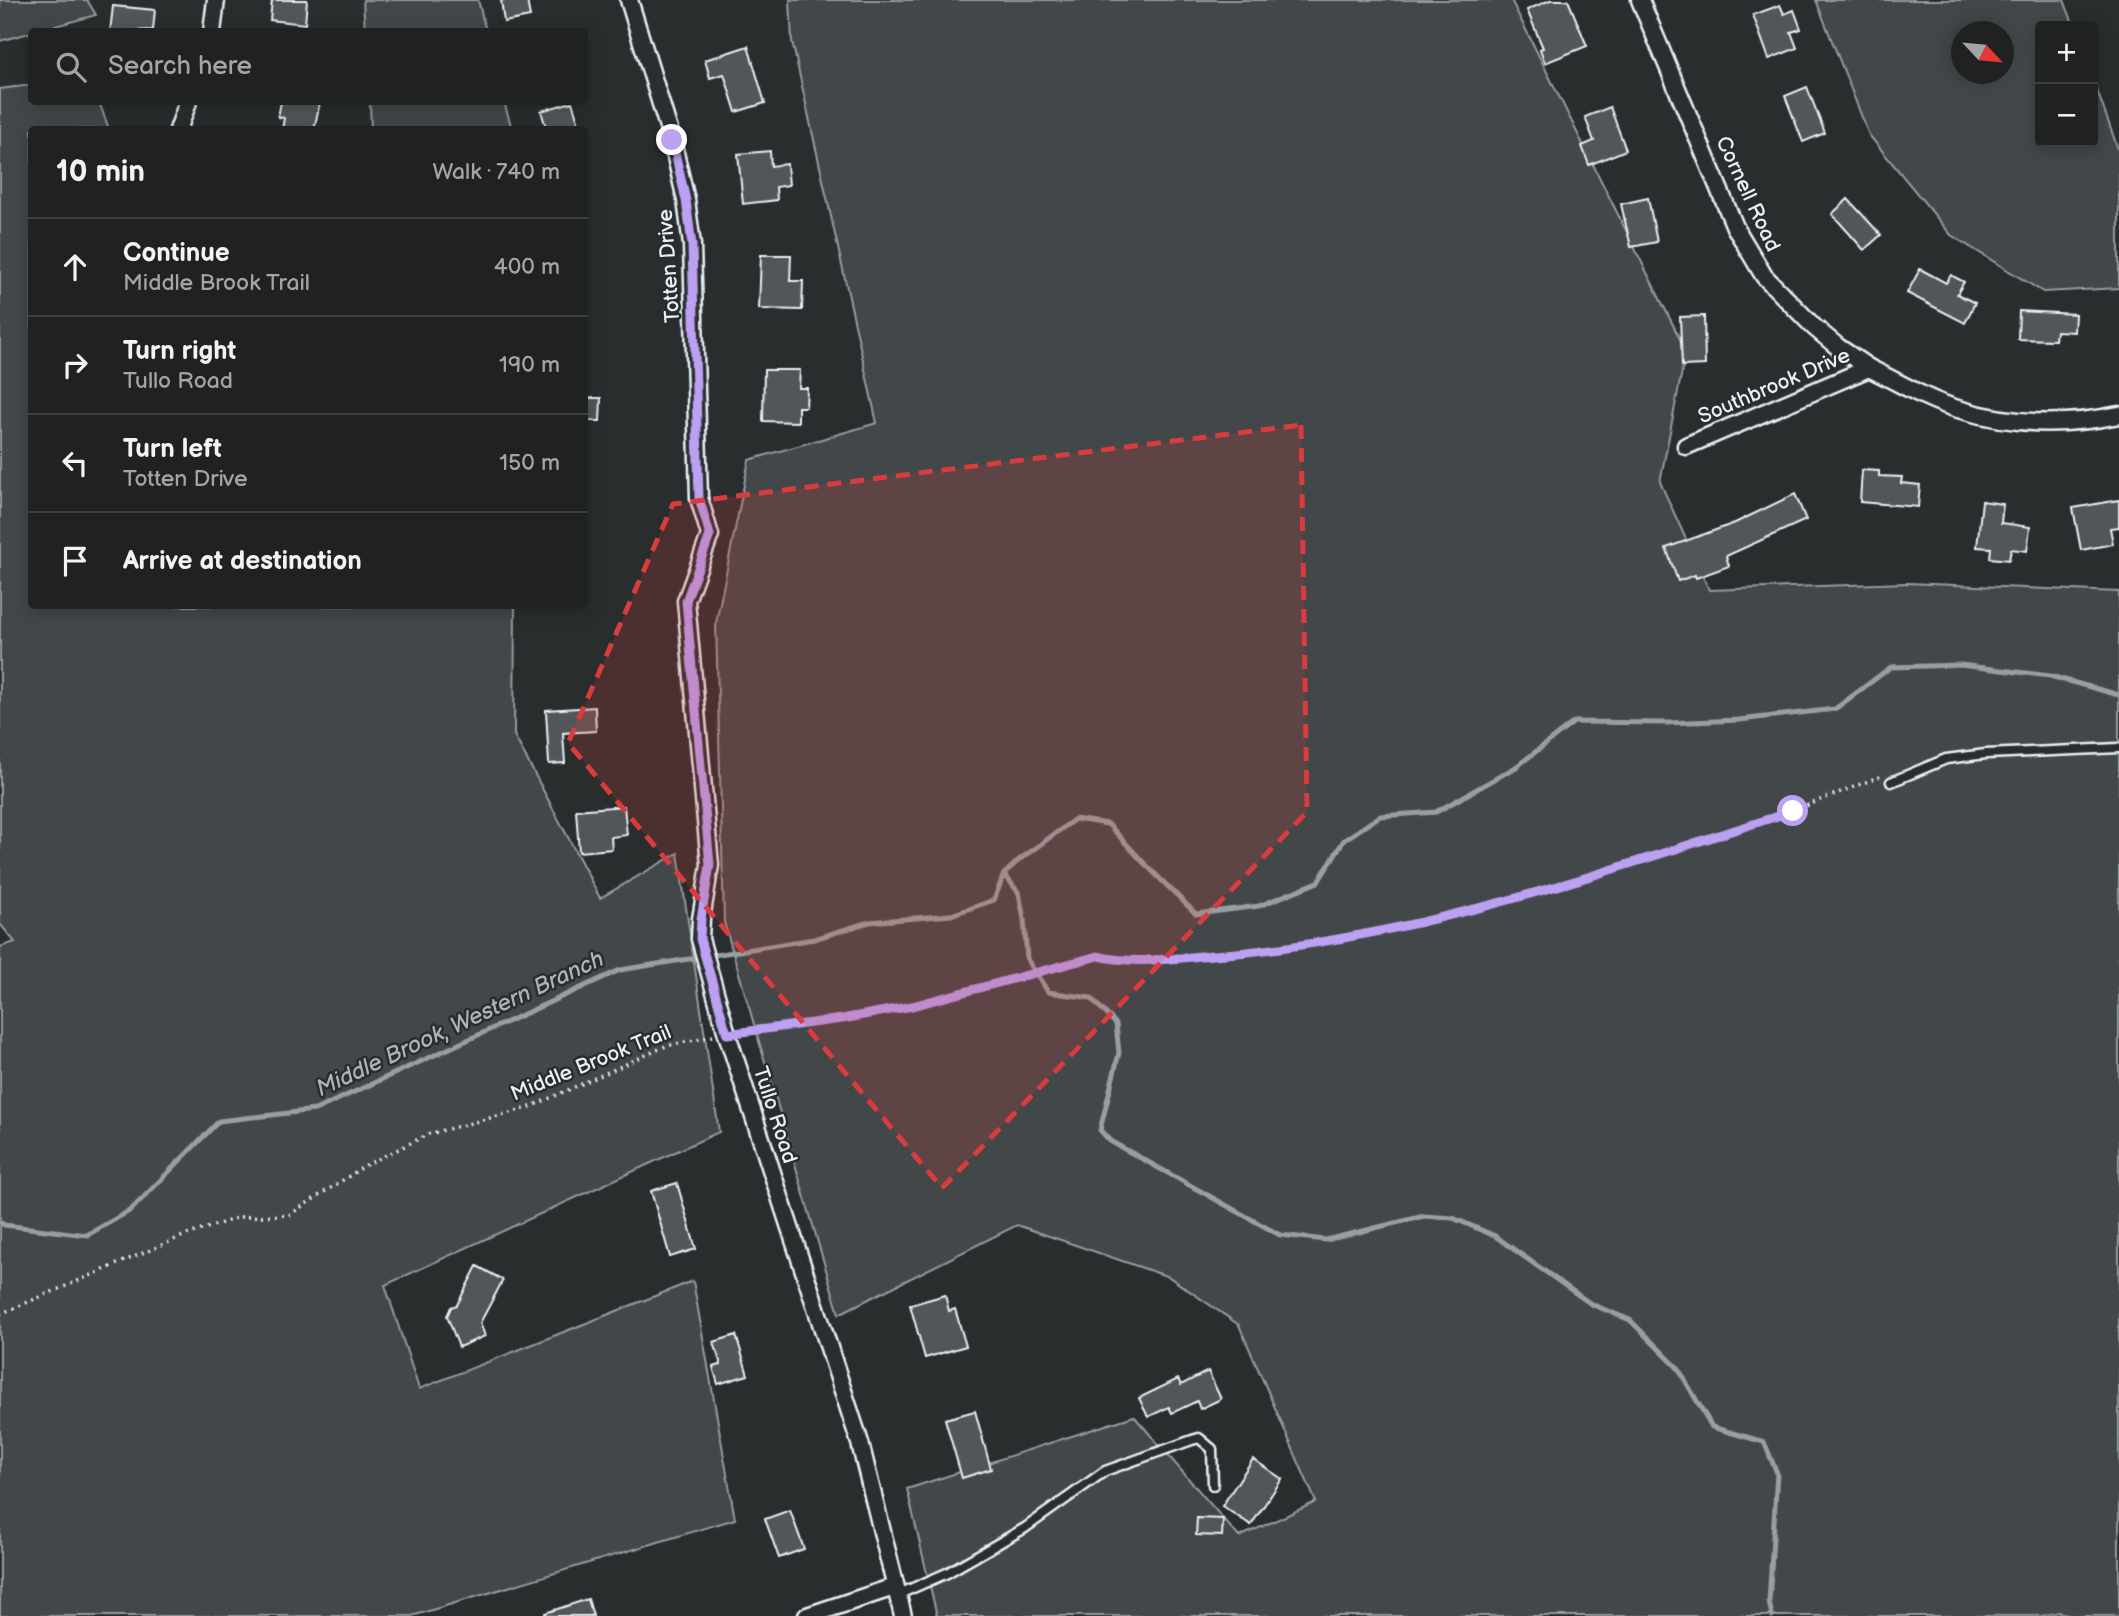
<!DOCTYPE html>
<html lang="en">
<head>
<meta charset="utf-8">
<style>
  :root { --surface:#202222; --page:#282a2a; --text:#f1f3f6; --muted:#a2a4a5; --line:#3d3f40 }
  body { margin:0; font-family:"Balsamiq Sans",sans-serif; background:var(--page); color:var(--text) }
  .controls { position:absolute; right:21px; top:21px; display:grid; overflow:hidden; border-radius:7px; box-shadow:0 4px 18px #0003 }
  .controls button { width:63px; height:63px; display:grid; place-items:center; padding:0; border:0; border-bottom:2px solid var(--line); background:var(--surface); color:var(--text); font:35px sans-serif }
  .compass { position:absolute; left:1951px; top:21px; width:63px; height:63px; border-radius:50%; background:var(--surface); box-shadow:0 4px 18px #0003; rotate:116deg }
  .stop { position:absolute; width:21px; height:21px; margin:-16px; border:5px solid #bca0f2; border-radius:50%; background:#fff }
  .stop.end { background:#bca0f2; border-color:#fff; box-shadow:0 2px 7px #0008 }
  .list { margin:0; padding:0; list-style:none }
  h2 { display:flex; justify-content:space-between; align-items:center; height:91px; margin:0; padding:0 28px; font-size:30px }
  h2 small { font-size:23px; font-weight:400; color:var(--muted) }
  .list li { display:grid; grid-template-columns:46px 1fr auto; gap:21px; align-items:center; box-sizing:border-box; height:98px; padding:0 28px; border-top:2px solid var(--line) }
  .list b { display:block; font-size:26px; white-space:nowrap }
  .list p { margin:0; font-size:23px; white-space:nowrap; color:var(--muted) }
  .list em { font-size:23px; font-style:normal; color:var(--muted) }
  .icon { flex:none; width:38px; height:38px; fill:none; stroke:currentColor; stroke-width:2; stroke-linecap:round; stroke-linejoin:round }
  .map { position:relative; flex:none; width:2119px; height:1616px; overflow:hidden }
  .search { position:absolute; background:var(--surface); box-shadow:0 4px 18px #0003; left:28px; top:28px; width:560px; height:77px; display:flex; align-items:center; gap:18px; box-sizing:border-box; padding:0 24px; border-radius:7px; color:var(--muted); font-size:26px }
  .panel { position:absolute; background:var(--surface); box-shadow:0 4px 18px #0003; left:28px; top:126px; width:560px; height:483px; border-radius:7px }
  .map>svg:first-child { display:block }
  .green { fill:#424648; stroke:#959ca0; stroke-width:2; fill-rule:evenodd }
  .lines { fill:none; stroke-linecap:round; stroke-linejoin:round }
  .stream { stroke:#989fa3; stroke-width:5 }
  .building { fill:#535759; stroke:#e8f1f8; stroke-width:2 }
  .lane-casing { stroke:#e8f1f8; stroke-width:13 }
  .street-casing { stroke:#e8f1f8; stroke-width:21 }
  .path { stroke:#e8f1f8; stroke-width:3.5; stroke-dasharray:2 5; stroke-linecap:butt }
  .lane { stroke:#2a2d2e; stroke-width:8 }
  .street { stroke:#2a2d2e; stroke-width:16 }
  .route { stroke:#bca0f2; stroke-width:9 }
  .marked { fill:#d83c3d; fill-opacity:0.2; stroke:#d83c3d; stroke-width:5; stroke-dasharray:14 9; stroke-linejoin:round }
  .labels { text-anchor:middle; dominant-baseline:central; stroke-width:5; stroke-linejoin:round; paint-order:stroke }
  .street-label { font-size:21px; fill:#e8f1f8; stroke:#2a2d2e }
  .water-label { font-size:23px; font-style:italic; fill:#acb3b9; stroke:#2a2d2e }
</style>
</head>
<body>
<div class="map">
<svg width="2119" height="1616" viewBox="0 0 2119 1616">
  <rect width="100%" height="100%" fill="#2a2d2e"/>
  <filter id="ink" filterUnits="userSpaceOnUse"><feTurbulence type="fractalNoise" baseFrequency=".0143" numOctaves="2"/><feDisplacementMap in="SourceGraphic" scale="14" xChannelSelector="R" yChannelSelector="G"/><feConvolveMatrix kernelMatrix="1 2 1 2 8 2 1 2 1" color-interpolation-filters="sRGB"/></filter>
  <g filter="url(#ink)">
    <g class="green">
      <polygon points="0,0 87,0 96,15 0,41"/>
      <polygon points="363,0 478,0 486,31 365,31"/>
      <polygon points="790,0 1511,0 1686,351 1660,482 1709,590 1907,583 2119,592 2119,1616 2073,1616 2059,1612 2042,1616 937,1616 907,1489 1134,1416 1239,1537 1316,1502 1239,1325 1169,1277 1017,1225 839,1314 724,922 716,623 749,460 877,423 792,41"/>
      <path d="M1816 0H2064L2074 26H2040V142H2093V79L2119 152V288L2043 292 1951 235 1869 135ZM1962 32H2004V74H1962Z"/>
      <polygon points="31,85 32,102 99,102 109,129 32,130 32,606 515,606 514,735 600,898 678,853 719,1132 385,1285 419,1389 693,1281 735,1519 412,1616 0,1616 0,947 15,942 0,924 0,89"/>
      <polygon points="370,102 504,102 512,129 371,129"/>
    </g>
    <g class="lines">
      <g class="stream">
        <polyline points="1004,874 1019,893 1024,919 1027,959 1048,992 1091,998 1116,1024 1119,1053 1100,1130 1110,1141 1280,1235 1326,1240 1424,1216 1453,1218 1495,1236 1591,1304 1630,1320 1678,1368 1712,1427 1764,1442 1777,1473 1769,1602 1772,1616"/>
        <polyline points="0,1222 4,1225 87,1235 131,1210 219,1121 315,1110 620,970 814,939 869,922 951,915 994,900 1004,874 1019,860 1075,819 1108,824 1144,863 1196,914 1259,906 1318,882 1344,840 1380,816 1436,812 1516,767 1574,722 1666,723 1739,720 1835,709 1891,667 1960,665 2050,676 2119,695"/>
      </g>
    </g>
    <g class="building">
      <polygon points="272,0 307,0 305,24 270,20"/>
      <polygon points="501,0 527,0 530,17 504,22"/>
      <polygon points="1550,0 1568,0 1587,46 1545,63 1540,49 1543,48 1527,10"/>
      <polygon points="1780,5 1784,14 1794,10 1801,29 1791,32 1797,48 1769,59 1753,15"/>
      <polygon points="113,6 155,10 153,30 110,32"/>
      <polygon points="748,46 765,103 736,112 724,74 710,78 705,60"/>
      <polygon points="1807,87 1825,133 1803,142 1785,96"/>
      <polygon points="281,102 320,102 314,130 282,130 284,118 278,117"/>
      <polygon points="572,102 581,130 547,130 541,111"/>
      <polygon points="1610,107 1626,150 1589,165 1582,146 1594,141 1585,117"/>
      <polygon points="770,151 771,166 787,164 789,185 776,187 777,200 743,204 738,154"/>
      <polygon points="1648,198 1657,242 1631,247 1621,204"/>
      <polygon points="1848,199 1881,235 1864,250 1832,214"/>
      <polygon points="761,255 791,255 790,281 803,281 802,310 759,309"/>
      <polygon points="1920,269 1946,283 1951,275 1964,282 1957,294 1975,303 1965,323 1907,293"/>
      <polygon points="2019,311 2075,314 2074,332 2056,331 2055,340 2018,339"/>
      <polygon points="1704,316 1705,365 1682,366 1680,317"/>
      <polygon points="764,370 800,370 799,388 807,388 806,407 798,407 798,422 763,421"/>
      <polygon points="584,398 601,398 600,421 584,421"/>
      <polygon points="1862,470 1879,471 1879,476 1902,477 1901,483 1920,485 1918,507 1860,502"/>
      <polygon points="1795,494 1806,520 1726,556 1729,566 1696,578 1695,575 1678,581 1666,548 1735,523"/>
      <polygon points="2119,500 2119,527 2110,528 2113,544 2081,550 2073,508"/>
      <polygon points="1982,501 2003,504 2001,523 2030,527 2027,551 2011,549 2009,560 1990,558 1991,548 1977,547"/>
      <polygon points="595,707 596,731 563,733 565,763 549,764 546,710"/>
      <polygon points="624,806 627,835 611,837 612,849 579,852 576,810"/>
      <polygon points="677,1183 696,1249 670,1257 651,1191"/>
      <polygon points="477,1266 503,1280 480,1323 485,1336 459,1347 447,1316 451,1307 457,1305"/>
      <polygon points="945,1295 949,1311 955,1309 966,1346 925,1358 910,1305"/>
      <polygon points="736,1335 748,1375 718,1384 713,1367 721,1365 714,1342"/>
      <polygon points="1208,1371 1221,1399 1200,1409 1197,1401 1172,1413 1169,1407 1148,1417 1139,1398 1178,1379 1181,1385"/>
      <polygon points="975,1411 991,1469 962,1478 945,1419"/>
      <polygon points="1253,1459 1282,1479 1251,1525 1222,1506"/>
      <polygon points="790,1510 804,1549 779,1558 765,1519"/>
      <polygon points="1197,1518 1223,1519 1222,1536 1196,1535"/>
      <polygon points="588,1599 593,1616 545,1616 545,1613"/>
    </g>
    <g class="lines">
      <g class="lane-casing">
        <g id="lane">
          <polyline points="1891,782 1946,759 1986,754 2119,748"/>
          <polyline points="897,1595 947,1573 1025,1528 1105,1471 1192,1440 1199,1438 1212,1449 1213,1485"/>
        </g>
      </g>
      <g class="street-casing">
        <g id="street">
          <polyline points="629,0 672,140 686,200 692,245 699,498 710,535 686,601 710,865 701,919 700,939 727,1034 860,1443 903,1616"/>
          <polyline points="1640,0 1735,227 1764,276 1814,327 1838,347 1869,368"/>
          <polyline points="212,32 216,0"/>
          <polyline points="178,130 188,102"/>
          <path d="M1686 446 1869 368C1898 382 1927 400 1958 409 2010 425 2066 426 2119 415"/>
          <polyline points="807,1616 894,1587"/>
        </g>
      </g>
      <g class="path">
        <polyline points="744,1031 842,1019 912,1007 1098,956 1116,960 1273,950 1448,916 1556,888 1793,811 1881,776"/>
        <polyline points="0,1314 183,1236 240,1217 289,1215 366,1165 429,1134 528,1108 666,1046 713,1036"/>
      </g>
      <use href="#lane" class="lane"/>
      <use href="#street" class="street"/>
    </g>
  </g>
  <g class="lines" filter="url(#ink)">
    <path class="route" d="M672 140 686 200 692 245 699 498 710 535 686 601 710 865 701 919 700 939 727 1034 842 1019 912 1006 1098 956C1135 965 1176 958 1214 955 1414 940 1604 872 1793 811"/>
  </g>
  <path class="marked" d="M1301 425 1307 812 942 1188 568 743 673 504Z"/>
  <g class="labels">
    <g class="street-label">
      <text transform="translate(1748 194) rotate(65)">Cornell Road</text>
      <text transform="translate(669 266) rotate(-94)">Totten Drive</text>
      <text transform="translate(1774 386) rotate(-23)">Southbrook Drive</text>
      <text transform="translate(591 1063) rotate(-22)">Middle Brook Trail</text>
      <text transform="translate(775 1115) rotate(72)">Tullo Road</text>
    </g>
    <g class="water-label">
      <text transform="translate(460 1024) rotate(-25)">Middle Brook, Western Branch</text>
    </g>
  </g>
</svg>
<div class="controls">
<button>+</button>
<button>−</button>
</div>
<svg class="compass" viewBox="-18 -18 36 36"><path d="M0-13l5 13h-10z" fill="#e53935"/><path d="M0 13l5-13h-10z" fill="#a2a4a5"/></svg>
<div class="stop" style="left:1793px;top:811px"></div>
<div class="stop end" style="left:672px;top:140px"></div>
<div class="search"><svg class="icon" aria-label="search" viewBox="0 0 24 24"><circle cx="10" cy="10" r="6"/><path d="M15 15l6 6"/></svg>Search here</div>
<section class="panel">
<h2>10 min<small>Walk · 740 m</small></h2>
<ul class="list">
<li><svg class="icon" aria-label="ahead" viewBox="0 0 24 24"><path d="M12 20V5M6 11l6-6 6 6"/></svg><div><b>Continue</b><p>Middle Brook Trail</p></div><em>400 m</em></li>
<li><svg class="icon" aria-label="right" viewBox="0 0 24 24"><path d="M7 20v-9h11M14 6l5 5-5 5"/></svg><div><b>Turn right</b><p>Tullo Road</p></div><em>190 m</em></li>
<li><svg class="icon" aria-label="left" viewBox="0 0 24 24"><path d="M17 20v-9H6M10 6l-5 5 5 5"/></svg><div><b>Turn left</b><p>Totten Drive</p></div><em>150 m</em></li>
<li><svg class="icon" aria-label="arrive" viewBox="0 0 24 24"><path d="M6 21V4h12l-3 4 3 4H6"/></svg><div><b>Arrive at destination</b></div></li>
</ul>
</section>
</div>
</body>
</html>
